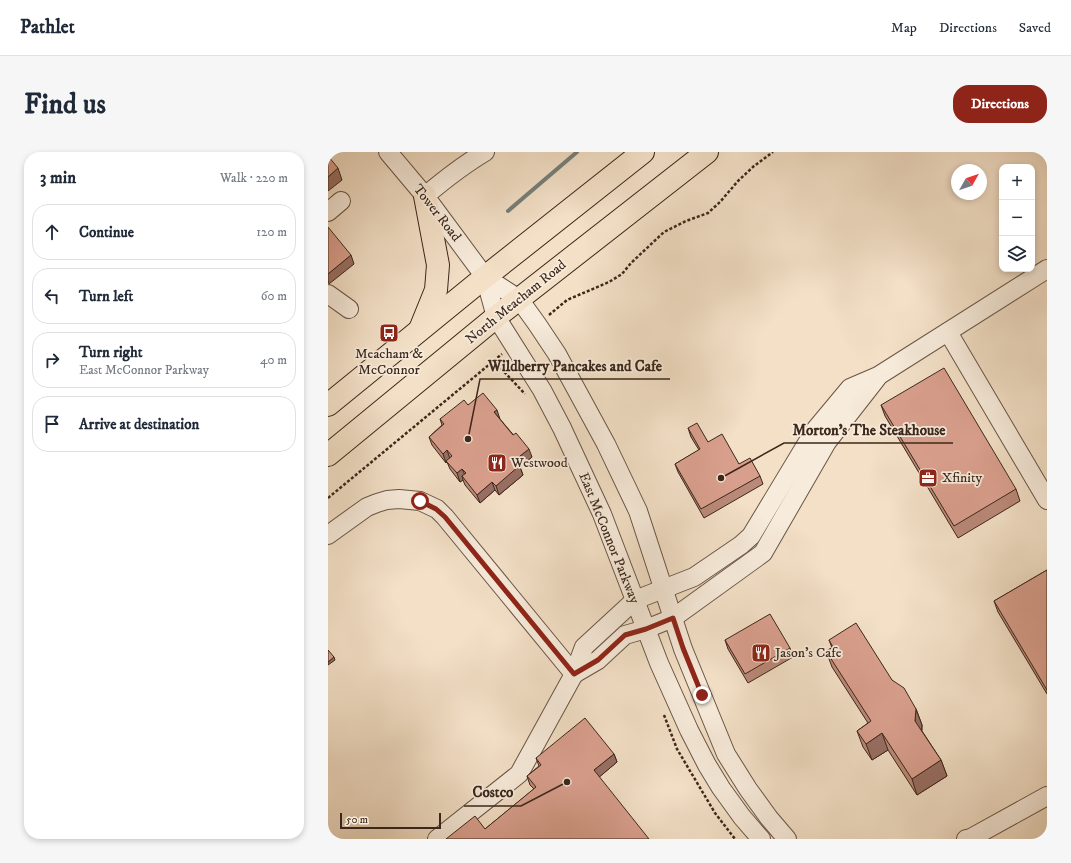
<!DOCTYPE html>
<html lang="en">
<head>
<meta charset="utf-8">
<style>
  :root { --surface:#fff; --page:#f6f6f7; --text:#1f2937; --muted:#747a83; --line:#e0e1e3; --accent:#8f2418 }
  body { margin:0; font-family:"IM FELL DW Pica",serif; background:var(--page); color:var(--text) }
  .controls { position:absolute; right:12px; top:12px; display:grid; overflow:hidden; border-radius:8px; box-shadow:0 2px 6px #0003 }
  .controls button { width:36px; height:36px; display:grid; place-items:center; padding:0; border:0; border-bottom:1px solid var(--line); background:var(--surface); color:var(--text); font:20px sans-serif }
  .compass { position:absolute; left:623px; top:12px; width:36px; height:36px; border-radius:50%; background:var(--surface); box-shadow:0 2px 6px #0003; rotate:50deg }
  .scale { position:absolute; left:12px; bottom:10px; width:101px; box-sizing:border-box; padding-left:4px; border:2px solid #3b271b; border-top:0; font-size:11px; line-height:14px; white-space:nowrap; color:#3b271b; -webkit-text-stroke:3px #f7ebdb; paint-order:stroke }
  .stop { position:absolute; width:12px; height:12px; margin:-9px; border:3px solid #8f2418; border-radius:50%; background:#fff }
  .stop.end { background:#8f2418; border-color:#fff; box-shadow:0 1px 4px #0008 }
  .list { margin:0; padding:0; list-style:none }
  h2 { display:flex; justify-content:space-between; align-items:center; height:52px; margin:0; padding:0 16px; font-size:17px }
  h2 small { font-size:13px; font-weight:400; color:var(--muted) }
  .list li { display:grid; grid-template-columns:26px 1fr auto; gap:12px; align-items:center; box-sizing:border-box; height:56px; margin:0 8px 8px; padding:0 8px; border:1px solid var(--line); border-radius:16px }
  .list b { display:block; font-size:15px; white-space:nowrap }
  .list p { margin:0; font-size:13px; white-space:nowrap; color:var(--muted) }
  .list em { font-size:13px; font-style:normal; color:var(--muted) }
  .icon { flex:none; width:22px; height:22px; fill:none; stroke:currentColor; stroke-width:2; stroke-linecap:round; stroke-linejoin:round }
  .map { position:relative; flex:none; width:719px; height:687px; overflow:hidden; border-radius:16px }
  header { display:flex; align-items:center; gap:24px; box-sizing:border-box; height:56px; padding:0 20px; background:var(--surface); border-bottom:1px solid var(--line) }
  header strong { font-size:19px }
  nav { display:flex; gap:22px; margin-inline-start:auto; font-size:14px }
  .intro { display:flex; align-items:center; justify-content:space-between; box-sizing:border-box; height:96px; padding:0 24px }
  h1 { margin:0; font-size:28px }
  .button { padding:10px 18px; border-radius:16px; background:var(--accent); color:#fff; font-size:14px; font-weight:700 }
  main { display:flex; gap:24px; padding:0 24px }
  aside { flex:1; background:var(--surface); border-radius:16px; box-shadow:0 2px 6px #0003 }
  .map>svg:first-child { display:block }
  .lines { fill:none; stroke-linecap:round; stroke-linejoin:round }
  .stream { stroke:#76807c; stroke-width:4 }
  .minor-casing { stroke:#695546; stroke-width:20 }
  .major-casing { stroke:#3b271b; stroke-width:24 }
  .path { stroke:#3b271b; stroke-width:2.5; stroke-dasharray:3 2; stroke-linecap:butt }
  .minor { stroke:#f7ebdb; stroke-width:18 }
  .major { stroke:#f3e0c7; stroke-width:22 }
  .wall { fill:#bb8979; stroke:#3b271b }
  .shaded-wall { fill:#986f63; stroke:#3b271b }
  .building { fill:#d99f8d; stroke:#3b271b }
  .route { stroke:#8f2418; stroke-width:5 }
  .labels { text-anchor:middle; dominant-baseline:central; stroke-width:3.5; stroke-linejoin:round; paint-order:stroke }
  .street-label { font-size:14px; fill:#3b271b; stroke:#f7ebdb }
  .poi-label { font-size:14px; fill:#3b271b; stroke:#f7ebdb; text-anchor:start }
  .leader { fill:none; stroke:#3b271b; stroke-width:1.5 }
  .callout-dot { fill:#3b271b; stroke:#f7ebdb; stroke-width:1.5 }
  .callout-label { font-size:15px; text-anchor:middle; font-weight:bold; fill:#3b271b; stroke:#f7ebdb; stroke-width:3.5; stroke-linejoin:round; paint-order:stroke }
</style>
</head>
<body>
<header>
<strong>Pathlet</strong>
<nav><a>Map</a><a>Directions</a><a>Saved</a></nav>
</header>
<div class="intro"><h1>Find us</h1><a class="button">Directions</a></div>
<main>
<aside>
<h2>3 min<small>Walk · 220 m</small></h2>
<ul class="list">
<li><svg class="icon" aria-label="ahead" viewBox="0 0 24 24"><path d="M12 20V5M6 11l6-6 6 6"/></svg><div><b>Continue</b></div><em>120 m</em></li>
<li><svg class="icon" aria-label="left" viewBox="0 0 24 24"><path d="M17 20v-9H6M10 6l-5 5 5 5"/></svg><div><b>Turn left</b></div><em>60 m</em></li>
<li><svg class="icon" aria-label="right" viewBox="0 0 24 24"><path d="M7 20v-9h11M14 6l5 5-5 5"/></svg><div><b>Turn right</b><p>East McConnor Parkway</p></div><em>40 m</em></li>
<li><svg class="icon" aria-label="arrive" viewBox="0 0 24 24"><path d="M6 21V4h12l-3 4 3 4H6"/></svg><div><b>Arrive at destination</b></div></li>
</ul>
</aside>
<div class="map">
<svg width="719" height="687" viewBox="0 0 719 687">
  <rect width="100%" height="100%" fill="#f3e0c7"/>
  <filter id="stains"><feTurbulence type="fractalNoise" baseFrequency=".005" numOctaves="4"/><feColorMatrix values="0 0 0 0 .2 0 0 0 0 .09 0 0 0 0 .02 0 0 0 .5 -.17"/></filter>
  <radialGradient id="worn" r=".72"><stop offset=".6" stop-color="#630" stop-opacity="0"/><stop offset="1" stop-color="#630" stop-opacity=".3"/></radialGradient>
  <g class="lines">
    <polyline class="stream" points="180,59 249,0"/>
    <g class="minor-casing">
      <g id="minor">
        <polyline points="60,0 97,44 157,125 191,147 209,172 229,202 278,292 310,359 355,497 398,602 420,637 441,666 459,687"/>
        <path d="M97 44C116 28 135 13 157 0"/>
        <polyline points="0,60 13,49"/>
        <polyline points="157,125 168,165 214,238 234,276 274,362 331,511 361,578 379,613 393,636 414,665 433,687"/>
        <polyline points="0,142 21,157"/>
        <polyline points="620,180 719,348"/>
        <polyline points="0,383 39,355 49,351 59,348 71,347 92,349 109,357 117,365 246,522"/>
        <polyline points="246,522 270,508 297,483 318,477 345,466 435,401 499,290 549,226"/>
        <polyline points="109,687 191,622 246,522 256,495 307,448 366,425 413,393 423,384 487,278 522,236 550,224 719,117"/>
        <polyline points="638,687 643,686 719,644"/>
      </g>
    </g>
    <g class="major-casing">
      <g id="major">
        <polyline points="93,175 108,138 110,113 97,44"/>
        <polyline points="0,253 157,125 315,0"/>
        <polyline points="0,303 168,165 379,0"/>
      </g>
    </g>
    <g class="path">
      <polyline points="221,163 239,148 281,130 294,122 303,111 336,80 358,69 380,61 392,50 410,29 426,14 445,0"/>
      <polyline points="166,209 197,242"/>
      <polyline points="0,346 174,202"/>
      <polyline points="336,563 349,597 387,661 407,687"/>
    </g>
    <use href="#minor" class="minor"/>
    <use href="#major" class="major"/>
  </g>
  <g class="wall">
    <polygon points="140,253 172,267 204,305 192,315 195,323 171,343 167,338 152,351 137,333 135,328 132,330 122,317 119,310 118,311 104,293 101,285 114,273 112,267"/>
    <polygon points="553,253 688,337 692,349 630,386 557,264"/>
    <polygon points="360,276 411,312 432,324 435,332 376,366 350,320 347,312 371,298 363,285"/>
    <polygon points="719,418 719,542 670,460 666,449"/>
    <polygon points="397,488 462,496 465,505 420,531 400,497"/>
    <polygon points="501,488 564,528 588,557 594,573 594,579 613,608 619,624 589,643 560,598 544,608 535,595 529,579 540,571 504,515 498,499 504,496"/>
    <polygon points="286,602 289,610 271,625 157,677 206,637 202,633 199,624 211,614 208,606"/>
  </g>
  <g class="shaded-wall">
    <polygon points="10,16 14,28 0,39 0,25"/>
    <polygon points="23,103 26,112 1,132 0,128 0,122"/>
    <polygon points="169,258 172,267 166,260"/>
    <polygon points="201,297 204,305 192,315 195,323 171,343 168,334 187,308"/>
    <polygon points="119,298 122,307 118,311 115,302"/>
    <polygon points="134,317 138,325 134,324 135,328 132,330 129,321"/>
    <polygon points="164,330 167,338 152,351 149,343"/>
    <polygon points="6,505 7,508 0,513 0,510"/>
    <polygon points="588,557 594,573 593,585 587,569"/>
    <polygon points="554,581 560,598 544,608 538,592"/>
    <polygon points="286,602 289,610 269,627 266,618"/>
    <polygon points="613,608 619,624 589,643 584,627"/>
  </g>
  <g class="building">
    <polygon points="0,4 10,16 0,25"/>
    <polygon points="0,75 23,103 0,122"/>
    <polygon points="616,216 688,337 626,374 553,253"/>
    <polygon points="155,241 169,258 166,260 185,283 188,281 201,297 187,308 191,314 168,334 164,330 149,343 134,324 138,321 134,317 129,321 118,309 124,304 119,298 115,302 101,285 116,272 112,267 136,248 140,253"/>
    <polygon points="369,271 380,290 394,282 411,312 422,306 432,324 373,357 347,312 372,297 360,276"/>
    <polygon points="719,418 719,538 666,449"/>
    <polygon points="442,462 462,496 417,522 397,488"/>
    <polygon points="528,471 564,528 576,536 588,557 587,569 613,608 584,627 554,581 538,592 529,579 543,569 498,499 505,495 501,488"/>
    <polygon points="0,498 6,505 0,510"/>
    <polygon points="257,566 286,602 266,618 321,687 118,687 147,664 157,677 208,635 199,624 213,613 208,606"/>
  </g>
  <g class="lines">
    <polyline class="route" points="92,349 108,357 117,365 246,522 270,508 297,483 318,477 345,466 355,496 374,543"/>
  </g>
  <defs>
    <g id="bus-square" transform="scale(1)"><rect x="-9" y="-9" width="18" height="18" rx="4" fill="#8f2418" stroke="#f7ebdb"/><path d="M-5-6H5V4H4V6H2V4H-2V6H-4V4H-5ZM-3.5-4V0h7V-4ZM-3.5 1.2v1.5H-2V1.2ZM2 1.2v1.5H3.5V1.2Z" fill="#fff"/></g>
    <g id="restaurant-square" transform="scale(1)"><rect x="-9" y="-9" width="18" height="18" rx="4" fill="#8f2418" stroke="#f7ebdb"/><path d="M-5-6h1v4h1v-4h1v4h1v-4h1v5L-1.5 .5V6h-2V.5L-5-1ZM5-6V6H3V1.5H1.5Q1.5-4 5-6Z" fill="#fff"/></g>
    <g id="office-square" transform="scale(1)"><rect x="-9" y="-9" width="18" height="18" rx="4" fill="#8f2418" stroke="#f7ebdb"/><path d="M-6-3h4V-5.5h4V-3h4V5H-6ZM-1-4.5V-3h2v-1.5ZM-6 0V1H6V0Z" fill="#fff"/></g>
  </defs>
  <g fill-rule="evenodd">
    <use href="#bus-square" x="61" y="181"/>
    <use href="#restaurant-square" x="169" y="311"/>
    <use href="#office-square" x="600" y="326"/>
    <use href="#restaurant-square" x="433" y="501"/>
  </g>
  <g class="labels">
    <g class="street-label">
      <text transform="translate(109 61) rotate(52)">Tower Road</text>
      <text transform="translate(188 150) rotate(-39)">North Meacham Road</text>
      <text transform="translate(281 386) rotate(68)">East McConnor Parkway</text>
    </g>
    <g class="poi-label">
      <text x="61" y="202" text-anchor="middle">Meacham &amp;<tspan x="61" dy="16">McConnor</tspan></text>
      <text x="183" y="311">Westwood</text>
      <text x="614" y="326">Xfinity</text>
      <text x="447" y="501">Jason's Cafe</text>
    </g>
  </g>
  <path class="leader" d="M140 287L152 227H342M393 326L456 291H625M239 630L193 654H136"/>
  <g class="callout-dot">
    <circle cx="140" cy="287" r="4"/>
    <circle cx="393" cy="326" r="4"/>
    <circle cx="239" cy="630" r="4"/>
  </g>
  <g class="callout-label">
    <text x="247" y="219">Wildberry Pancakes and Cafe</text>
    <text x="541" y="283">Morton's The Steakhouse</text>
    <text x="165" y="645">Costco</text>
  </g>
  <rect width="100%" height="100%" filter="url(#stains)"/>
  <rect width="100%" height="100%" fill="url(#worn)"/>
</svg>
<div class="controls">
<button>+</button>
<button>−</button>
<button><svg class="icon" aria-label="layers" viewBox="0 0 24 24"><path d="M12 4l9 5-9 5-9-5zM3 14l9 5 9-5"/></svg></button>
</div>
<svg class="compass" viewBox="-18 -18 36 36"><path d="M0-13l5 13h-10z" fill="#e53935"/><path d="M0 13l5-13h-10z" fill="#747a83"/></svg>
<div class="scale">50 m</div>
<div class="stop" style="left:92px;top:349px"></div>
<div class="stop end" style="left:374px;top:543px"></div>
</div>
</main>
</body>
</html>
